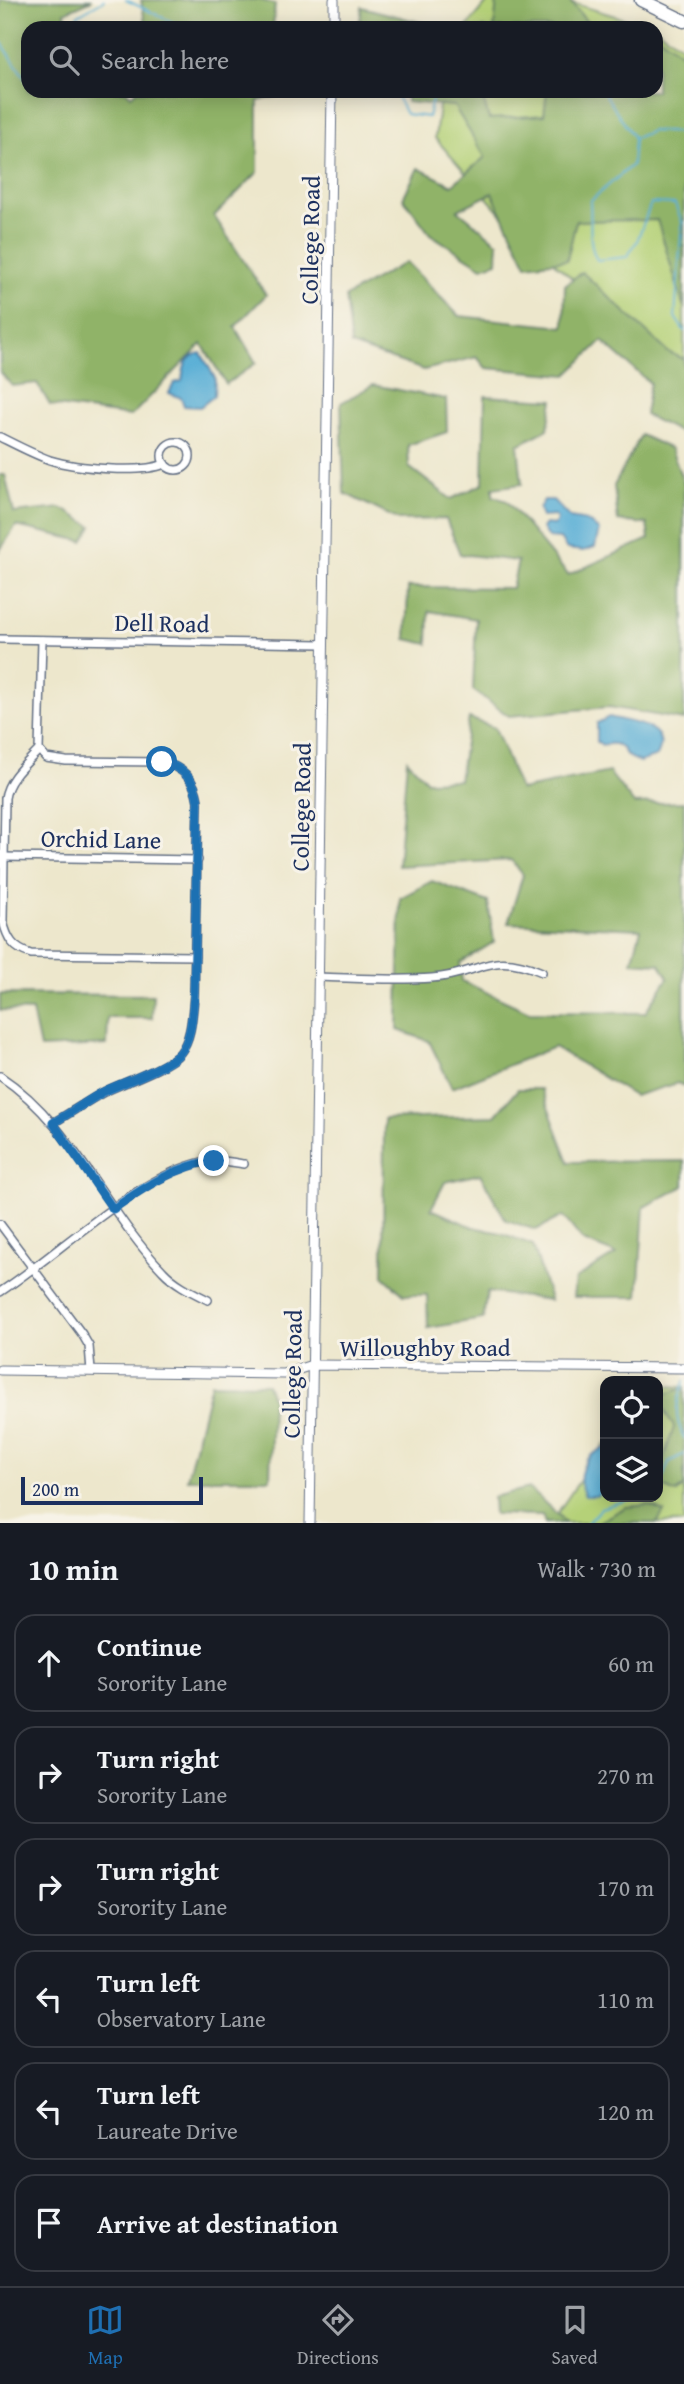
<!DOCTYPE html>
<html lang="en">
<head>
<meta charset="utf-8">
<style>
  :root { --surface:#171b24; --page:#242831; --text:#f1f3f6; --muted:#9ea1a6; --line:#363941; --accent:#1f6fb2 }
  body { margin:0; font-family:"Gentium Book Plus",serif; background:var(--page); color:var(--text) }
  .controls { position:absolute; right:21px; bottom:21px; display:grid; overflow:hidden; border-radius:14px; box-shadow:0 4px 18px #0003 }
  .controls button { width:63px; height:63px; display:grid; place-items:center; padding:0; border:0; border-bottom:2px solid var(--line); background:var(--surface); color:var(--text); font:35px sans-serif }
  .scale { position:absolute; left:21px; bottom:18px; width:182px; box-sizing:border-box; padding-left:7px; border:4px solid #1b2f5e; border-top:0; font-size:19px; line-height:24px; white-space:nowrap; color:#1b2f5e; -webkit-text-stroke:5px #f7f3e8; paint-order:stroke }
  .stop { position:absolute; width:21px; height:21px; margin:-16px; border:5px solid #1f6fb2; border-radius:50%; background:#fff }
  .stop.end { background:#1f6fb2; border-color:#fff; box-shadow:0 2px 7px #0008 }
  .list { margin:0; padding:0; list-style:none }
  h2 { display:flex; justify-content:space-between; align-items:center; height:91px; margin:0; padding:0 28px; font-size:30px }
  h2 small { font-size:23px; font-weight:400; color:var(--muted) }
  .list li { display:grid; grid-template-columns:46px 1fr auto; gap:21px; align-items:center; box-sizing:border-box; height:98px; margin:0 14px 14px; padding:0 14px; border:2px solid var(--line); border-radius:21px }
  .list b { display:block; font-size:26px; white-space:nowrap }
  .list p { margin:0; font-size:23px; white-space:nowrap; color:var(--muted) }
  .list em { font-size:23px; font-style:normal; color:var(--muted) }
  .icon { flex:none; width:38px; height:38px; fill:none; stroke:currentColor; stroke-width:2; stroke-linecap:round; stroke-linejoin:round }
  .map { position:relative; flex:none; width:684px; height:1523px; overflow:hidden }
  .search { position:absolute; background:var(--surface); box-shadow:0 4px 18px #0003; left:21px; right:21px; top:21px; height:77px; display:flex; align-items:center; gap:18px; box-sizing:border-box; padding:0 24px; border-radius:21px; color:var(--muted); font-size:26px }
  .sheet { height:763px; background:var(--surface) }
  nav { display:flex; justify-content:space-around; align-items:center; box-sizing:border-box; height:98px; border-top:2px solid var(--line); background:var(--surface); font-size:19px; color:var(--muted) }
  nav a { display:grid; justify-items:center; gap:4px }
  nav .on { color:var(--accent) }
  .map>svg:first-child { display:block }
  .green { fill:#b5d178; stroke:#68806b; stroke-width:2 }
  .forest { fill:#90b368; stroke:#567163; stroke-width:2 }
  .water { fill:#5aafd6; stroke:#3a6f9a; stroke-width:2 }
  .lines { fill:none; stroke-linecap:round; stroke-linejoin:round }
  .stream { stroke:#5aafd6; stroke-width:2 }
  .minor-casing { stroke:#646f84; stroke-width:10 }
  .tertiary-casing { stroke:#646f84; stroke-width:11 }
  .motorway-casing { stroke:#646f84; stroke-width:15 }
  .minor { stroke:#fff; stroke-width:7 }
  .tertiary { stroke:#fff; stroke-width:9 }
  .motorway { stroke:#fff; stroke-width:12 }
  .route { stroke:#1f6fb2; stroke-width:9 }
  .labels { text-anchor:middle; dominant-baseline:central; stroke-width:6; stroke-linejoin:round; paint-order:stroke }
  .street-label { font-size:24px; fill:#1b2f5e; stroke:#f7f3e8 }
</style>
</head>
<body>
<div class="map">
<svg width="684" height="1523" viewBox="0 0 684 1523">
  <rect width="100%" height="100%" fill="#f7f3e8"/>
  <filter id="ink" filterUnits="userSpaceOnUse"><feTurbulence type="fractalNoise" baseFrequency=".0143" numOctaves="2"/><feDisplacementMap in="SourceGraphic" scale="14" xChannelSelector="R" yChannelSelector="G"/><feConvolveMatrix kernelMatrix="1 2 1 2 8 2 1 2 1" color-interpolation-filters="sRGB"/></filter>
  <filter id="wash" filterUnits="userSpaceOnUse"><feTurbulence type="fractalNoise" baseFrequency=".00686" numOctaves="4" result="noise"/><feDisplacementMap in="SourceGraphic" scale="28" xChannelSelector="R" yChannelSelector="G"/><feGaussianBlur stdDeviation="1.57" result="paint"/><feColorMatrix in="noise" values="0 0 0 0 0 0 0 0 0 0 0 0 0 0 0 0 0 1.4 0 .05"/><feComposite in="paint" operator="in"/></filter>
  <g filter="url(#wash)">
    <rect width="100%" height="100%" fill="#ede7cc"/>
    <g class="green">
      <polygon points="489,0 562,0 655,28 466,28"/>
      <polygon points="656,28 684,48 684,376 511,225 435,138 441,91 656,91"/>
      <polygon points="658,1386 684,1387 684,1523 555,1523 558,1512 605,1444 605,1497 658,1497"/>
    </g>
    <g class="forest">
      <polygon points="0,0 92,0 65,12 66,28 28,28 28,91 126,91 131,96 137,91 294,91 258,101 258,172 214,216 266,295 235,327 256,363 226,384 202,344 131,416 50,405 37,383 12,386 0,372"/>
      <polygon points="141,0 260,0 275,4 273,28 146,28"/>
      <polygon points="497,0 569,0 592,28 494,28"/>
      <polygon points="362,7 442,28 359,28"/>
      <polygon points="656,34 684,55 684,308 657,220 576,221 567,260 527,265 492,193 458,210 498,243 497,262 482,267 430,234 403,198 418,168 452,185 485,157 454,106 407,102 404,91 481,91 489,119 544,115 547,91 656,91"/>
      <polygon points="406,262 459,316 564,327 565,285 582,272 668,352 684,359 684,430 679,432 645,415 650,383 602,341 567,375 486,368 477,357 424,370 351,345 345,297"/>
      <polygon points="373,385 446,399 447,432 408,445 409,467 451,499 483,484 485,396 553,400 548,429 518,445 522,484 493,488 493,496 507,501 568,575 649,539 647,524 618,521 614,486 641,435 671,449 684,484 684,720 609,707 509,716 473,690 476,619 429,611 428,644 406,639 408,587 512,588 518,561 460,554 446,519 399,520 344,493 341,403"/>
      <polygon points="0,475 5,475 14,513 61,508 92,526 83,541 16,526 0,550"/>
      <polygon points="469,718 495,728 520,790 609,772 634,804 684,802 684,1086 678,1083 634,1096 554,1047 452,1088 429,1041 398,1030 400,898 432,881 488,902 494,942 460,963 462,981 529,1012 645,1013 668,978 660,964 632,962 641,929 508,923 523,875 511,860 398,866 407,760 427,781 459,780"/>
      <polygon points="0,994 153,995 152,1018 108,1018 107,1045 40,1048 32,1011 0,1010"/>
      <polygon points="518,1089 541,1089 569,1162 684,1161 684,1186 644,1207 638,1297 573,1297 575,1279 616,1254 583,1241 563,1216 536,1230 506,1220 480,1174 445,1182 431,1209 473,1227 501,1233 533,1245 550,1300 487,1292 483,1319 428,1328 427,1295 404,1295 383,1276 384,1119 495,1116"/>
      <polygon points="211,1383 267,1384 272,1398 270,1479 187,1479"/>
      <polygon points="684,1388 684,1486 676,1493 658,1485 658,1475 674,1427 658,1401 658,1396"/>
      <polygon points="529,1488 561,1518 565,1523 545,1523 542,1515 494,1514 493,1497"/>
      <polygon points="648,1505 664,1512 657,1523 597,1523 626,1507"/>
    </g>
    <g class="water">
      <path d="M201 353 215 378 214 396 200 407 184 406 181 398 169 393 174 383 182 381C183 368 186 355 201 353Z"/>
      <polygon points="544,500 553,500 570,518 587,521 599,530 595,547 583,551 567,549 560,539 548,538 542,528 545,524 555,525 557,519 555,516 542,517 539,509"/>
      <path d="M609 717C630 723 673 724 657 756L640 762 627 756C620 743 615 742 602 745L597 742V723Z"/>
      <path d="M605 1448V1490L596 1496H585C574 1476 584 1455 605 1448Z"/>
    </g>
    <g class="lines">
      <g class="stream">
        <polyline points="126,0 176,24 190,28"/>
        <polyline points="75,28 78,15 104,0"/>
        <polyline points="0,40 28,83"/>
        <polyline points="52,91 59,91"/>
        <polyline points="394,91 406,114 428,117 434,91"/>
        <path d="M603 91 634 138 632 165 590 201C592 221 587 243 597 260L627 257 637 241 651 203 675 204 682 222 675 317 684 331"/>
        <polyline points="634,138 652,131 684,133"/>
        <path d="M684 1381C676 1405 673 1414 684 1438"/>
        <polyline points="658,1490 669,1462 684,1454"/>
        <polyline points="587,1523 601,1508 637,1497"/>
      </g>
    </g>
  </g>
  <g filter="url(#ink)">
    <g class="lines">
      <g class="minor-casing">
        <g id="minor">
          <path d="M0 437C16 445 33 454 50 460 76 468 140 474 165 464"/>
          <circle cx="176" cy="456" r="14"/>
          <polyline points="0,639 322,644"/>
          <path d="M42 640 39 750C26 764 8 778 5 798L3 921C7 938 13 949 31 954L195 956"/>
          <path d="M39 750 46 758 66 761 162 762C183 767 195 780 198 801L194 996C192 1015 192 1038 180 1053 169 1067 122 1083 104 1092 86 1102 70 1113 53 1123"/>
          <polyline points="3,857 198,860"/>
          <path d="M318 977C356 978 394 981 432 978 481 975 488 949 542 972"/>
          <path d="M0 1076C72 1123 104 1210 163 1271 175 1284 192 1292 208 1300"/>
          <polyline points="0,1224 82,1334 89,1346 91,1371"/>
          <path d="M0 1292C59 1254 134 1178 202 1162 216 1159 231 1162 244 1164"/>
        </g>
      </g>
      <g class="tertiary-casing">
        <g id="tertiary">
          <polyline points="334,28 334,0"/>
          <polyline points="0,1370 284,1374 312,1365 684,1368"/>
          <polyline points="310,1523 332,91"/>
        </g>
      </g>
      <g class="motorway-casing">
        <polyline id="motorway" points="641,0 684,21"/>
      </g>
      <use href="#minor" class="minor"/>
      <use href="#tertiary" class="tertiary"/>
      <use href="#motorway" class="motorway"/>
    </g>
  </g>
  <g class="lines" filter="url(#ink)">
    <path class="route" d="M162 762C183 767 195 780 198 801L194 996C192 1015 192 1038 180 1053 168 1067 122 1083 103 1092 86 1102 70 1113 53 1123L113 1209C143 1188 177 1165 214 1161"/>
  </g>
  <g class="labels">
    <g class="street-label">
      <text transform="translate(310 240) rotate(-89)">College Road</text>
      <text transform="translate(162 623) rotate(1)">Dell Road</text>
      <text transform="translate(301 807) rotate(-89)">College Road</text>
      <text transform="translate(101 839) rotate(1)">Orchid Lane</text>
      <text x="425" y="1347">Willoughby Road</text>
      <text transform="translate(292 1374) rotate(-89)">College Road</text>
    </g>
  </g>
</svg>
<div class="controls">
<button><svg class="icon" aria-label="locate" viewBox="0 0 24 24"><circle cx="12" cy="12" r="6"/><path d="M12 2v4M12 18v4M2 12h4M18 12h4"/></svg></button>
<button><svg class="icon" aria-label="layers" viewBox="0 0 24 24"><path d="M12 4l9 5-9 5-9-5zM3 14l9 5 9-5"/></svg></button>
</div>
<div class="scale">200 m</div>
<div class="stop" style="left:162px;top:762px"></div>
<div class="stop end" style="left:214px;top:1161px"></div>
<div class="search"><svg class="icon" aria-label="search" viewBox="0 0 24 24"><circle cx="10" cy="10" r="6"/><path d="M15 15l6 6"/></svg>Search here</div>
</div>
<section class="sheet">
<h2>10 min<small>Walk · 730 m</small></h2>
<ul class="list">
<li><svg class="icon" aria-label="ahead" viewBox="0 0 24 24"><path d="M12 20V5M6 11l6-6 6 6"/></svg><div><b>Continue</b><p>Sorority Lane</p></div><em>60 m</em></li>
<li><svg class="icon" aria-label="right" viewBox="0 0 24 24"><path d="M7 20v-9h11M14 6l5 5-5 5"/></svg><div><b>Turn right</b><p>Sorority Lane</p></div><em>270 m</em></li>
<li><svg class="icon" aria-label="right" viewBox="0 0 24 24"><path d="M7 20v-9h11M14 6l5 5-5 5"/></svg><div><b>Turn right</b><p>Sorority Lane</p></div><em>170 m</em></li>
<li><svg class="icon" aria-label="left" viewBox="0 0 24 24"><path d="M17 20v-9H6M10 6l-5 5 5 5"/></svg><div><b>Turn left</b><p>Observatory Lane</p></div><em>110 m</em></li>
<li><svg class="icon" aria-label="left" viewBox="0 0 24 24"><path d="M17 20v-9H6M10 6l-5 5 5 5"/></svg><div><b>Turn left</b><p>Laureate Drive</p></div><em>120 m</em></li>
<li><svg class="icon" aria-label="arrive" viewBox="0 0 24 24"><path d="M6 21V4h12l-3 4 3 4H6"/></svg><div><b>Arrive at destination</b></div></li>
</ul>
</section>
<nav>
<a class="on"><svg class="icon" aria-label="map" viewBox="0 0 24 24"><path d="M3 6l6-2 6 2 6-2v14l-6 2-6-2-6 2zM9 4v14M15 6v14"/></svg>Map</a>
<a><svg class="icon" aria-label="directions" viewBox="0 0 24 24"><path d="M12 3l9 9-9 9-9-9zM9 14v-3h6M13 9l2 2-2 2"/></svg>Directions</a>
<a><svg class="icon" aria-label="saved" viewBox="0 0 24 24"><path d="M7 4h10v16l-5-4-5 4z"/></svg>Saved</a>
</nav>
</body>
</html>
